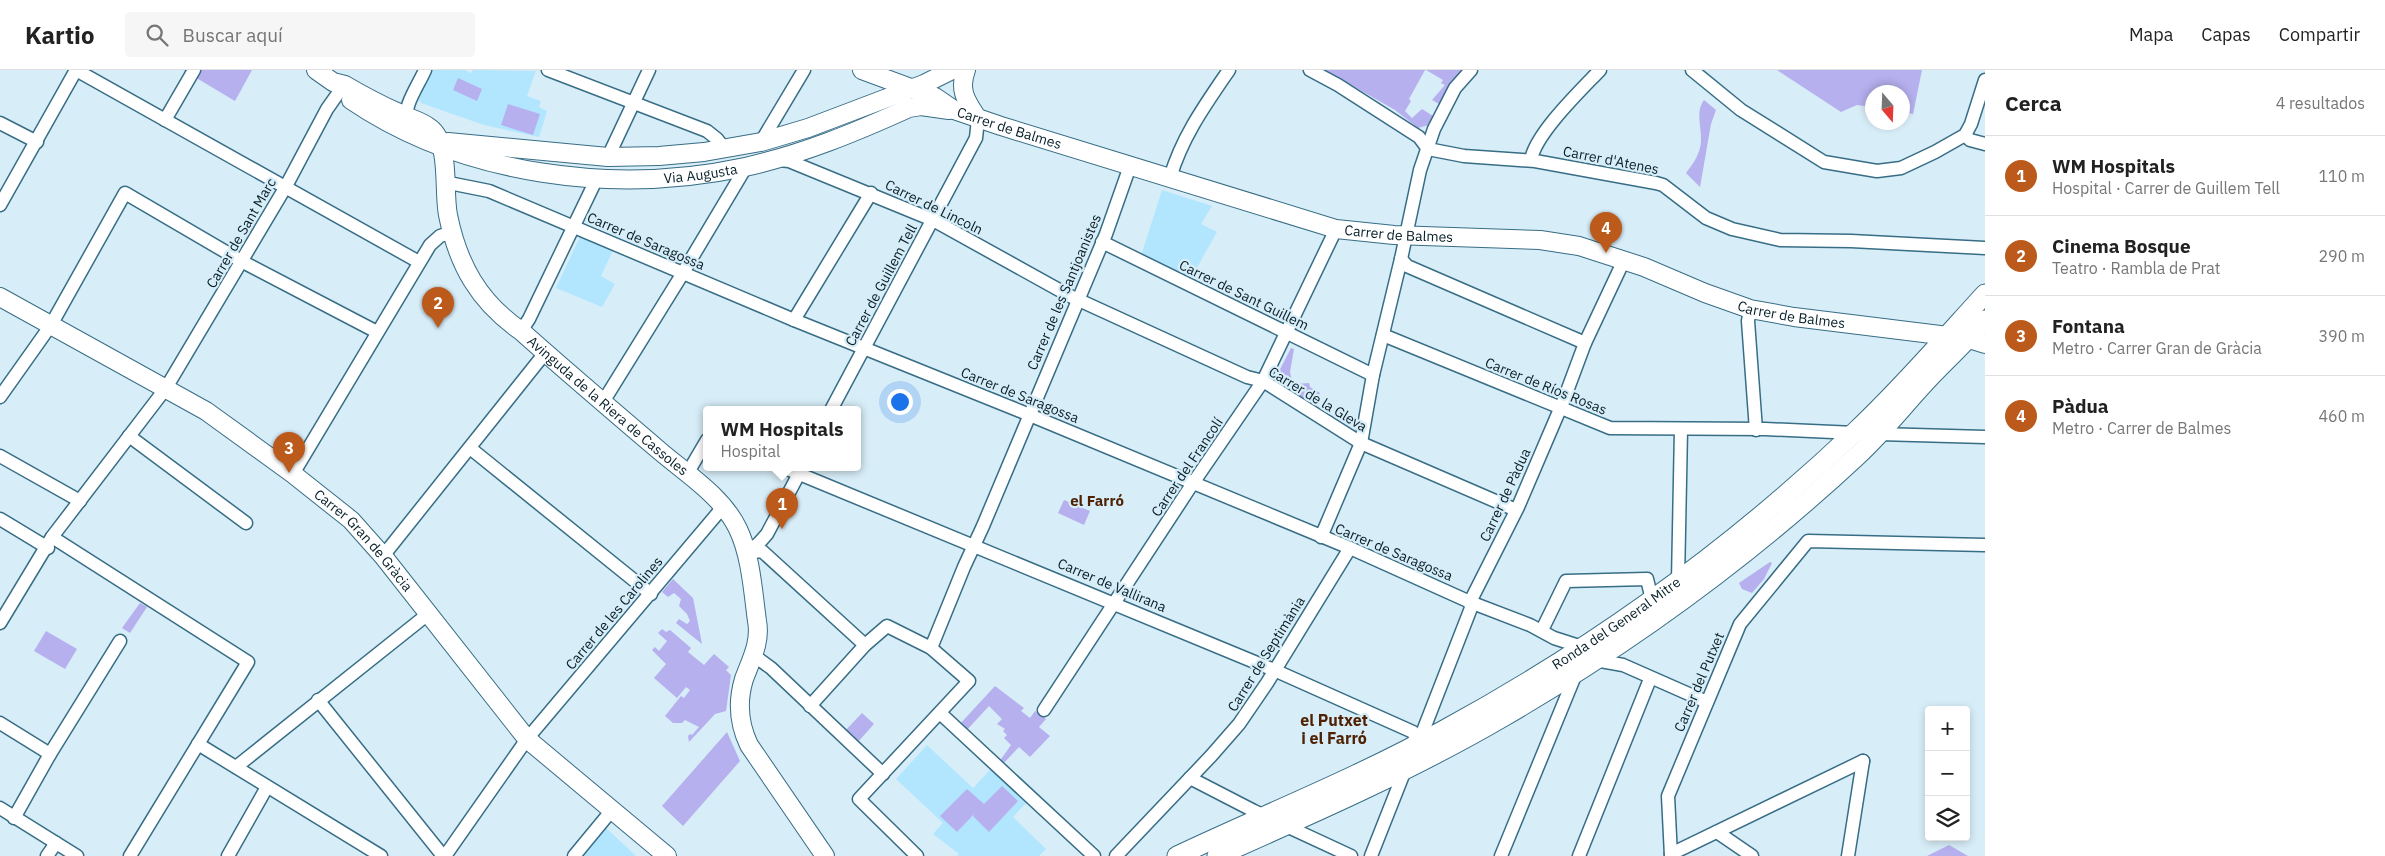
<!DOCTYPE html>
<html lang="es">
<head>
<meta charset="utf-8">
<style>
  :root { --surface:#fff; --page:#f6f6f6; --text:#222; --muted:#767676; --line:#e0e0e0; --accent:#bb5a1b }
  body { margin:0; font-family:"IBM Plex Sans",sans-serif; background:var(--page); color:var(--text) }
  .controls { position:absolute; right:15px; bottom:15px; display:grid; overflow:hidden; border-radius:5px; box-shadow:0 2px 8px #0003 }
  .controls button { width:45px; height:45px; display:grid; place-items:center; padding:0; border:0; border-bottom:1px solid var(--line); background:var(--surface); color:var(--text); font:25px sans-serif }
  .compass { position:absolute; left:1865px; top:15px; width:45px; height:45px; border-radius:50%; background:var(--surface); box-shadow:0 2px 8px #0003; rotate:161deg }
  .you { position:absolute; left:899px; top:331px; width:18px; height:18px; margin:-12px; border:4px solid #fff; border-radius:50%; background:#1a73e8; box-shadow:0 0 0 8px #1a73e833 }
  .badge { display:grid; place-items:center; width:32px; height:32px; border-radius:50%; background:var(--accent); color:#fff; font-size:16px; font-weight:700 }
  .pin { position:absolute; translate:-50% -41px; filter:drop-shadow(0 1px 2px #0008) }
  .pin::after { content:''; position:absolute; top:26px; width:18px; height:15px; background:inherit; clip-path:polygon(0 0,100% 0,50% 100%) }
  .popup { position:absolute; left:703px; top:336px; width:158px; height:65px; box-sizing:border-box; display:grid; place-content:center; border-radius:5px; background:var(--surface); filter:drop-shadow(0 1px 4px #0005); font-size:16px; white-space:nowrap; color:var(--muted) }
  .popup b { font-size:19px; color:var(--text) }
  .popup::after { content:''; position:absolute; left:50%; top:100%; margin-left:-10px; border:10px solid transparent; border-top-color:var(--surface) }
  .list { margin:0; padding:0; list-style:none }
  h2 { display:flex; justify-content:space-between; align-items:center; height:65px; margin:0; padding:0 20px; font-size:21px }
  h2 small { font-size:16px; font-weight:400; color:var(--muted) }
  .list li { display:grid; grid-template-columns:32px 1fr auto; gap:15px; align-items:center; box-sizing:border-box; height:80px; padding:0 20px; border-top:1px solid var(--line) }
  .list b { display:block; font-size:19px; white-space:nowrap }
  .list p { margin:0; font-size:16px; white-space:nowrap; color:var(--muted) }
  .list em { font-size:16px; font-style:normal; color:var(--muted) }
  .icon { flex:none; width:28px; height:28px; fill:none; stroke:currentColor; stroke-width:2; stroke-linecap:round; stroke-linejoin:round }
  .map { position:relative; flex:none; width:1985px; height:786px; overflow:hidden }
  header { display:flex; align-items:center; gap:30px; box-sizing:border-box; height:70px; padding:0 25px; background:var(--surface); border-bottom:1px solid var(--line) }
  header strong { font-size:24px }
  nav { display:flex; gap:28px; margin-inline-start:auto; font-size:18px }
  .search { width:350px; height:45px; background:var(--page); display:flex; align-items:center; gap:12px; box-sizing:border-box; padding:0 18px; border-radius:5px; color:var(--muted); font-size:19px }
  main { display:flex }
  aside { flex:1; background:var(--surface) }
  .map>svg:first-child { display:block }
  .built { fill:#b2e6ff }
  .green { fill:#b6b0ef }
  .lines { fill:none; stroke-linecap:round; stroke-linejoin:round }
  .street-casing { stroke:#376d85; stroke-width:15 }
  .secondary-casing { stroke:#376d85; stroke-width:20 }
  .primary-casing { stroke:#376d85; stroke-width:21 }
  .street { stroke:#fff; stroke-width:12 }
  .secondary { stroke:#fff; stroke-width:18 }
  .primary { stroke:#fff; stroke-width:19 }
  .labels { text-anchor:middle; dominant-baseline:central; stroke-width:4.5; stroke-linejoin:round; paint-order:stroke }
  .street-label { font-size:14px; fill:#061e27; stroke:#d7edf8 }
  .neighbourhood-label { font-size:15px; font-weight:bold; fill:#502204; stroke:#d7edf8 }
  .quarter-label { font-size:16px; font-weight:bold; fill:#502204; stroke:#d7edf8 }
</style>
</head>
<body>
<header>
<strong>Kartio</strong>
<div class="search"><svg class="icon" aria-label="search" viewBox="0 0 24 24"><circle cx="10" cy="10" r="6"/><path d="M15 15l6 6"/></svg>Buscar aquí</div>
<nav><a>Mapa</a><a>Capas</a><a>Compartir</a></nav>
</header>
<main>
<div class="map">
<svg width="1985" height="786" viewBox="0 0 1985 786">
  <rect width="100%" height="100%" fill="#d7edf8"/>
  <g class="built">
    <polygon points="432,0 465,0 471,3 473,0 536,1 527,26 541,31 539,37 547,41 539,67 484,55 421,33 419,29"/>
    <polygon points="1162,120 1212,136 1201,154 1217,162 1191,208 1141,186"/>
    <polygon points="580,167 613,180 601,206 615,214 602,237 556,218"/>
    <polygon points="927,675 973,718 992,698 1028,731 1013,747 1046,779 1039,786 957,786 959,784 933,764 943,753 896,709"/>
    <polygon points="604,756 636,786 580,786"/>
  </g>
  <g class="green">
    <polygon points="183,0 252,0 235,31"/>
    <polygon points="1325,0 1425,0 1409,29 1411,31 1405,41 1412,48 1422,39 1433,46 1429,55 1418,58 1395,40"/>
    <polygon points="1426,0 1462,0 1439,34 1432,30 1445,15 1441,13 1443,10"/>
    <polygon points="1777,0 1922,0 1913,44 1903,42 1902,22 1872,22 1872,37 1857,35 1841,42"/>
    <polygon points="458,8 482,19 477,31 453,20"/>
    <path d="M1704 30 1716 40 1711 54 1700 117 1686 103C1693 94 1700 84 1701 72 1702 57 1695 42 1704 30Z"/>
    <polygon points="508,34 540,44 533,65 501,55"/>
    <polygon points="1291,278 1294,279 1290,302 1292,311 1296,311 1297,314 1309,313 1310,317 1320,323 1312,336 1274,311"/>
    <polygon points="1064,430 1090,441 1084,455 1058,443"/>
    <polygon points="1770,492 1772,493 1764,509 1752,523 1742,519 1739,513"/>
    <polygon points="673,509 693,528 702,574 676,553 679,549 687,554 690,551 687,544 679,536 681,529 674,523 668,527 662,522"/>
    <polygon points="140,533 147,537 130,563 122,558"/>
    <polygon points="662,559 666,562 670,560 691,578 688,582 704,595 714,584 729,597 726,600 731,605 726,641 715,644 689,672 688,666 690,664 692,665 699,657 685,650 682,653 673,653 665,646 681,626 684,628 690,620 686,617 677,628 654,608 666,594 652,580 655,577 659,581 667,571 658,563"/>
    <polygon points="46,561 77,579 65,599 34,581"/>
    <polygon points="995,616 1024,638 1021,641 1030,648 1035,641 1046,649 1039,657 1050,666 1030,687 1019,677 1002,695 999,692 1011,675 1004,668 1007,665 1003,661 1005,659 997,654 1002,649 989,636 966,661 959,655"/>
    <polygon points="862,643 874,654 857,673 845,661"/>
    <polygon points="727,662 740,691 683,756 662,736"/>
    <polygon points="1002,716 1018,731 989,762 973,746 975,743 957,762 940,746 967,719 984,734"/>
    <polygon points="1949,775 1968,786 1927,786"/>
  </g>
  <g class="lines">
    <g class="street-casing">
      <g id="street">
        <polyline points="76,0 419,192"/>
        <polyline points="548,0 707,61 717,69 724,78"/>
        <polyline points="1310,0 1338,15 1419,67 1428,79 1464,86 1535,91 1656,113 1663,115 1706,148 1732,159 1780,170 1851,171 1985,178"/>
        <polyline points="1692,0 1741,40 1824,92 1877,101 1901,98 1935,82 1965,65 1971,54 1985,10"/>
        <polyline points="165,50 194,0"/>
        <polyline points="0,53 37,72"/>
        <path d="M406 54C403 36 418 16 425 0"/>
        <polyline points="1965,65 1970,70 1985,74"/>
        <polyline points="761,72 804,0"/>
        <polyline points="608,87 649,0"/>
        <polyline points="778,90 789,91 933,150 1070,226 1247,307 1263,311 1361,373 1516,440"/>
        <path d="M1531 90C1535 64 1581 20 1600 0"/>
        <path d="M1170 108C1182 67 1205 35 1229 0"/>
        <polyline points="444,112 489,121 794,250 1020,341 1350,478 1470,532 1530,555 1554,568 1582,577"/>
        <polyline points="0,135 76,0"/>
        <polyline points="1102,172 1373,305"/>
        <polyline points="1401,189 1407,196 1585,273"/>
        <polyline points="1750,239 1748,251 1756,360"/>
        <polyline points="794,250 871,123"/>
        <polyline points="521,261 529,249 597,108"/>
        <polyline points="1383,265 1610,358 1765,359 1855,363"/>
        <polyline points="0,327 51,255 125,123 243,192 377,262"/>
        <polyline points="603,332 678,211 746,97"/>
        <polyline points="831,340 976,68 978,49"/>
        <polyline points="1879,364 1985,367"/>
        <polyline points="129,366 246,453"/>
        <polyline points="470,378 651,524"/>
        <polyline points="0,386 80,431"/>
        <polyline points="785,398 1274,600 1413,662 1418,674"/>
        <polyline points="293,404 430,175 440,166 452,162"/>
        <polyline points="687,404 707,370"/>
        <polyline points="0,449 48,478"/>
        <polyline points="52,467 248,592 130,786"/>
        <polyline points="1321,467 1361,373 1373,305 1401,189 1420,100 1434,59 1455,18 1471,0"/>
        <polyline points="748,482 759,473 767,464 802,398"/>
        <polyline points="746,483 762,481 865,575"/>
        <polyline points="383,486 545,283"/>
        <polyline points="1678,511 1681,359"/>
        <polyline points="0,553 52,467 166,318 285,118 327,39 339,22"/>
        <polyline points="1542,560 1566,511 1647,509 1652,530"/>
        <polyline points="931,578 964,497 983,456 1106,164 1130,96"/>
        <polyline points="753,585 771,598 883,704"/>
        <polyline points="1595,590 1623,595 1707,632"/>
        <polyline points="318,630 443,786"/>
        <polyline points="810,636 865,575 887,556 931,578 969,611 859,729 917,786"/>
        <polyline points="1044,640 1189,419 1263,311 1336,159"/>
        <polyline points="940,643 1094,786"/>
        <polyline points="0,653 50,684"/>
        <polyline points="198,674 381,786"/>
        <polyline points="1418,674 1471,538 1470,532 1518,437 1563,332 1585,273 1624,190"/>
        <polyline points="236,697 428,544"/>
        <polyline points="1190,708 1254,741 1351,786"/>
        <polyline points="0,738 77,786"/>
        <polyline points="14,748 50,684 120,571"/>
        <polyline points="1717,762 1752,786"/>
        <polyline points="1671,784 1863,691"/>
        <polyline points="47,786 56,773"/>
        <polyline points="228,786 267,717"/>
        <polyline points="445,786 527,669 723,437"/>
        <polyline points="574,786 612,740"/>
        <polyline points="1116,786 1211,686 1239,654 1267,613 1350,478"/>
        <polyline points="1371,786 1405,700"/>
        <polyline points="1501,786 1577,601"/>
        <polyline points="1579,786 1650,609"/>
        <polyline points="1671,786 1668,726 1740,554 1808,471 1985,475"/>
        <polyline points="1848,786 1863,691"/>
      </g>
    </g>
    <g class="secondary-casing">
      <g id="secondary">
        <path id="s1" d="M316 0 333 12 345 15C362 25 381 35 399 43 408 48 422 51 430 58 451 74 443 121 448 145 458 195 479 232 521 261 567 302 614 342 661 382 687 404 723 427 738 459 751 486 753 522 757 551 761 572 751 590 744 609 737 632 739 654 749 675L825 786"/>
        <path id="s2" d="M862 0 935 27 954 40 1001 56 1336 159 1394 165 1540 170 1579 176 1644 197 1705 223 1750 239 1794 247 1948 266"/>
        <path d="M966 0C958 21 967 32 978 49"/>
        <path id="s3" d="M351 30C463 106 615 125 745 97 803 84 856 62 909 38L921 36 949 40"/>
        <polyline points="448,72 608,87 659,86 704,82 761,72 808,58 924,14 952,0"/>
        <path id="s4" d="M0 227 206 341 293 404 351 450 383 486 527 669 667 786"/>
        <polyline points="1969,269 1985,274"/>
      </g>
    </g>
    <g class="primary-casing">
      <g id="primary">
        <path id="s5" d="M1177 786C1266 744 1357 708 1444 660 1593 579 1732 479 1855 362 1901 319 1943 270 1985 224"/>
        <path d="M1217 786C1314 743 1412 700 1503 647 1630 573 1751 485 1858 385 1885 360 1907 331 1932 305 1950 286 1969 269 1985 250"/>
      </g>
    </g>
    <use href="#street" class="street"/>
    <use href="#secondary" class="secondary"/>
    <use href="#primary" class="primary"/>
  </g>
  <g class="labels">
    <g class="street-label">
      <text stroke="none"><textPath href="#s2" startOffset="159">Carrer de Balmes</textPath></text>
      <text transform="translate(1611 90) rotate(11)">Carrer d'Atenes</text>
      <text stroke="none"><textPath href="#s3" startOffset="365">Via Augusta</textPath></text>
      <text transform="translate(934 137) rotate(26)">Carrer de Lincoln</text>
      <text transform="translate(241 163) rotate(-60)">Carrer de Sant Marc</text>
      <text stroke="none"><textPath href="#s2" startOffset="564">Carrer de Balmes</textPath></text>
      <text transform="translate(646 171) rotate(23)">Carrer de Saragossa</text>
      <text transform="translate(881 215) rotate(-62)">Carrer de Guillem Tell</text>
      <text transform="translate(1064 222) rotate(-67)">Carrer de les Santjoanistes</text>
      <text transform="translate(1244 225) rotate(26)">Carrer de Sant Guillem</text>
      <text stroke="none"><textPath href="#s2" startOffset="969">Carrer de Balmes</textPath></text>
      <text transform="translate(1546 316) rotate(22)">Carrer de Ríos Rosas</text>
      <text transform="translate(1020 325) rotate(22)">Carrer de Saragossa</text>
      <text transform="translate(1318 329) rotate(31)">Carrer de la Gleva</text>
      <text stroke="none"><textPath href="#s1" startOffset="475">Avinguda de la Riera de Cassoles</textPath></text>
      <text transform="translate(1187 397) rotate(-56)">Carrer del Francolí</text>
      <text transform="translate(1505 425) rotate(-65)">Carrer de Pàdua</text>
      <text stroke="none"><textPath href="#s4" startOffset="440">Carrer Gran de Gràcia</textPath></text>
      <text transform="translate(1394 482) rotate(23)">Carrer de Saragossa</text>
      <text transform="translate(1112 515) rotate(23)">Carrer de Vallirana</text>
      <text transform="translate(614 543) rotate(-50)">Carrer de les Carolines</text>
      <text stroke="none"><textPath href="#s5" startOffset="498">Ronda del General Mitre</textPath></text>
      <text transform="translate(1266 584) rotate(-58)">Carrer de Septimània</text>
      <text transform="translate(1699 612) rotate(-67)">Carrer del Putxet</text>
    </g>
    <g class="neighbourhood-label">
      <text x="1097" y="430">el Farró</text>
    </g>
    <g class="quarter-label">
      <text x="1334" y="650">el Putxet<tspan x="1334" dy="18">i el Farró</tspan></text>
    </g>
  </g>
</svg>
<div class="controls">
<button>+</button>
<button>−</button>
<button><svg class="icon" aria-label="layers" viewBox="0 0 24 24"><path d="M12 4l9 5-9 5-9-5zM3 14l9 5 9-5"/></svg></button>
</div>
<svg class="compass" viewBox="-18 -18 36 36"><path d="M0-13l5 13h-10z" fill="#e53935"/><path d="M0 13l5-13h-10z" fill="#767676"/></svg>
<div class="you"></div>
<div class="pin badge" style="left:782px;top:459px">1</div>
<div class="popup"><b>WM Hospitals</b>Hospital</div>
<div class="pin badge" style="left:438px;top:258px">2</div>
<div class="pin badge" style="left:289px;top:403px">3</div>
<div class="pin badge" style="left:1606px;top:183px">4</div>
</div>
<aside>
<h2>Cerca<small>4 resultados</small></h2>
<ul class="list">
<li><span class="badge">1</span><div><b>WM Hospitals</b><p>Hospital · Carrer de Guillem Tell</p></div><em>110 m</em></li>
<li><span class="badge">2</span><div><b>Cinema Bosque</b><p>Teatro · Rambla de Prat</p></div><em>290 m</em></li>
<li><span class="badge">3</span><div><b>Fontana</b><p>Metro · Carrer Gran de Gràcia</p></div><em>390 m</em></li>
<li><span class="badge">4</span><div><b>Pàdua</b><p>Metro · Carrer de Balmes</p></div><em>460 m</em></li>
</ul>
</aside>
</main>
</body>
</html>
